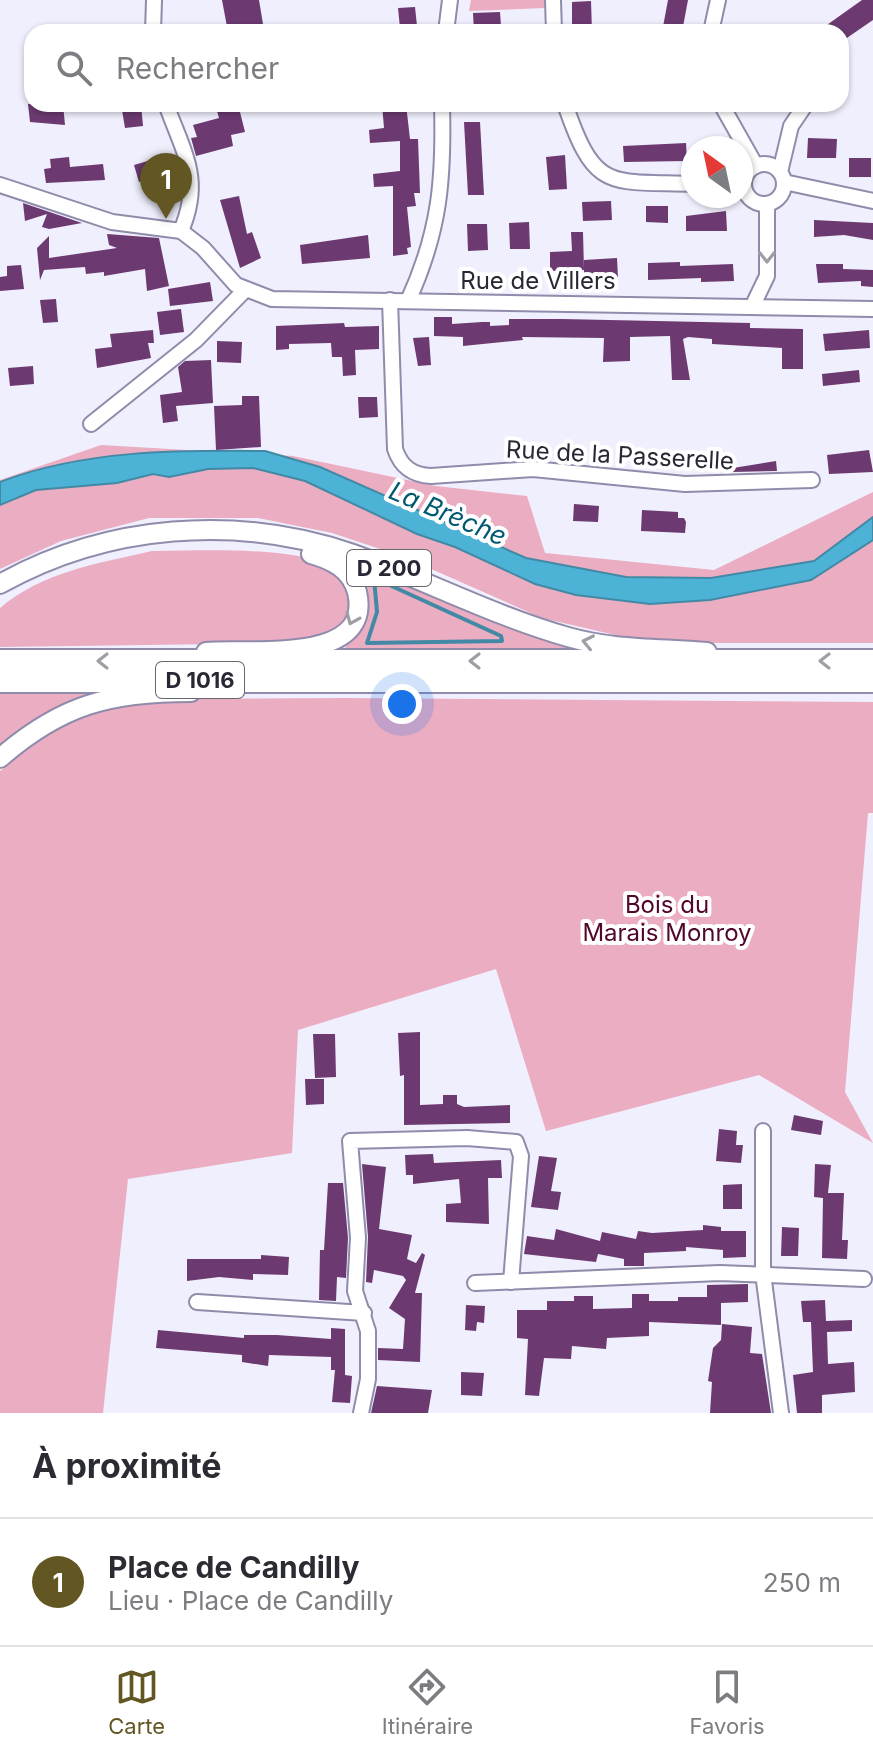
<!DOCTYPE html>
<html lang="fr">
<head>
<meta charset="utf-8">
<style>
  :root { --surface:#fff; --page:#f2f2f3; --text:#2b2b33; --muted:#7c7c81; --line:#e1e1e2; --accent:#625723 }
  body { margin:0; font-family:Inter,sans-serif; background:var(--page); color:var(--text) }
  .compass { position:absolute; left:681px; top:136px; width:72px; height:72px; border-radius:50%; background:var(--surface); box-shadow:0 2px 6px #0004; rotate:327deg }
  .you { position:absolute; left:402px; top:704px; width:28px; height:28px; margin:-20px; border:6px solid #fff; border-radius:50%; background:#1a73e8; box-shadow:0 0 0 12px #1a73e833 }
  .badge { display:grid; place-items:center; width:52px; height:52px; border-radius:50%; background:var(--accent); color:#fff; font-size:26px; font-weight:700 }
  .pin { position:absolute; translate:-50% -66px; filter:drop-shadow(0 2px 4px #0008) }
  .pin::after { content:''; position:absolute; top:42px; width:28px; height:24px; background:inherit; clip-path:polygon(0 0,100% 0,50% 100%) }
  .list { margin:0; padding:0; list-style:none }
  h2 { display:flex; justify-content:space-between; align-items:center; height:104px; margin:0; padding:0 32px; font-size:34px }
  h2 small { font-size:26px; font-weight:400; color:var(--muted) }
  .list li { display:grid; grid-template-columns:52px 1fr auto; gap:24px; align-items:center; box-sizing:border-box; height:128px; padding:0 32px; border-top:2px solid var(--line) }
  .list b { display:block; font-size:30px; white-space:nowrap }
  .list p { margin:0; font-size:26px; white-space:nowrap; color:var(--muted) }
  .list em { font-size:26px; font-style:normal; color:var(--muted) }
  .icon { flex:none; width:44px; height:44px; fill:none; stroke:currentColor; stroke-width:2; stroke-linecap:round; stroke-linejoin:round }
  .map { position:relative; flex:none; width:873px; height:1413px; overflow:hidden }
  .search { position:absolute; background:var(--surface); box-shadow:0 2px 6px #0004; left:24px; right:24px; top:24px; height:88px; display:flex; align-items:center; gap:20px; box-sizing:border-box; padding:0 28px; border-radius:24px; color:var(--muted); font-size:30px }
  .sheet { height:232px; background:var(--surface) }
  nav { display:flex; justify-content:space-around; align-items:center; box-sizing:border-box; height:112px; border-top:2px solid var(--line); background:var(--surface); font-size:22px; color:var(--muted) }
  nav a { display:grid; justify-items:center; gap:4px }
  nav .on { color:var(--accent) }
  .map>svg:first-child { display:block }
  .green { fill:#ebadc2 }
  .water { fill:#4db3d6; stroke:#4289a5; stroke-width:2 }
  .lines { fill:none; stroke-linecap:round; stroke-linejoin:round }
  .stream { stroke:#4289a5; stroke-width:4 }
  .building { fill:#6c3a71 }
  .minor-casing { stroke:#8f8bab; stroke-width:18 }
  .major-casing { stroke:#8f8bab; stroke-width:22 }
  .highway-casing { stroke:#8f8bab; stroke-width:26 }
  .minor { stroke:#fff; stroke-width:14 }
  .major { stroke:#fff; stroke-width:18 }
  .highway { stroke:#fff; stroke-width:22 }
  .oneway { stroke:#9e9ea4 }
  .labels { text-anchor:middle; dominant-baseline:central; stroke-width:8; stroke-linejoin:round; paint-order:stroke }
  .shield { fill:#fff; stroke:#686871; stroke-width:2 }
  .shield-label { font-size:22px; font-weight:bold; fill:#282734 }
  .street-label { font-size:24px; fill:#282734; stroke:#fff }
  .park-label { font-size:24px; fill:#51072c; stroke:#fff }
  .water-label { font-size:26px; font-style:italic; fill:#005971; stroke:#fff }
</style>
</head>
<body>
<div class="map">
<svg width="873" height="1413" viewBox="0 0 873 1413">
  <rect width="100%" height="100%" fill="#f0effd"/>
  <g class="green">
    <polygon points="471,0 544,0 545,8 469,11"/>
    <polygon points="101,445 293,456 436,486 527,496 545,553 714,570 873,492 873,643 707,643 628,638 542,618 404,557 332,533 258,518 149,518 61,541 0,569 0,480"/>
    <path d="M152 551C194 551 298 545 332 568 349 579 349 601 351 619L342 630 298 643 0 647V608C42 572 99 563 152 551Z"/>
    <path d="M349 564 583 651H342C358 635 374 609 365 585 363 578 354 570 349 564Z"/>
    <polygon points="92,688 92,694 40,720 0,751 0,689"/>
    <polygon points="346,698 873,702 873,813 868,813 845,1092 873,1143 759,1075 546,1131 496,969 298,1030 292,1153 128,1179 103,1413 0,1413 0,771 55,726 126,699"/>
  </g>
  <path class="water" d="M265 451 320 467 526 558 626 577 711 578 814 561 873 517V540L811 580 710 600 650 604 576 595 535 584 455 547 417 534 305 481 253 468 208 469 169 477 153 474 117 483 36 490 0 505V482C83 450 177 450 265 451Z"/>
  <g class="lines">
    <polygon class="stream" points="374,578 501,636 502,641 367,643 377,612"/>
  </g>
  <g class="building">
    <polygon points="222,0 259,0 263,24 251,26 252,32 228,32"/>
    <polygon points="668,0 688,0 682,32 662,32"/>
    <polygon points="862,0 873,0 873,20 841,42 841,32 817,32"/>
    <polygon points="591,1 592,32 572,32 572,2"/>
    <polygon points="415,7 417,26 400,28 398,8"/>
    <polygon points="500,12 501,26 487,26 487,32 474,32 473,13"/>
    <polygon points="28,104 63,104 65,125 30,122"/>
    <polygon points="121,104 141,104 143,126 125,128"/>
    <polygon points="215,104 238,104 245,132 231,135 233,146 196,156 191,138 197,137 193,125 219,118"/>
    <polygon points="382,104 406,104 410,139 418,139 420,193 414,193 416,206 407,207 411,247 407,248 408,254 393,256 393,186 374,187 373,174 400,171 400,141 370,143 369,130 384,128"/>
    <polygon points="464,122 480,122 484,195 468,195"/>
    <polygon points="808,138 837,139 836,158 807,158"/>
    <polygon points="686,143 687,161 624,162 623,146"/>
    <polygon points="565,155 567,189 549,190 546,157"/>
    <polygon points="69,157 70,167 103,164 105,180 46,183 44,169 51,168 50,159"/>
    <polygon points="158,158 163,174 139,182 134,165"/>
    <rect x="849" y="158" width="22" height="19"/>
    <polygon points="239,196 247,234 252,232 261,258 240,268 220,200"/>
    <polygon points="611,201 612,220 583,221 582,202"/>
    <polygon points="23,203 82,223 49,229 42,227 47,214 25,221"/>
    <polygon points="646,206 668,206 668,223 646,222"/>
    <polygon points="726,211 727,231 686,231 686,216"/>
    <polygon points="814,220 873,223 873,240 844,235 814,237"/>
    <polygon points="529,222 530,249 510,249 509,223"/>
    <polygon points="467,224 487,224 488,250 468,251"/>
    <polygon points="571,232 583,232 584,270 550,271 550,252 572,251"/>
    <polygon points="107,234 159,238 169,286 147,291 145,269 104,276 104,272 86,274 85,267 44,270 40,280 37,248 49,236 49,258 117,248 109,245"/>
    <polygon points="368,235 370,258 302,264 300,245"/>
    <polygon points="617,258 618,278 584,279 584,260"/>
    <polygon points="680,262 680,266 733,264 734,281 701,282 701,278 648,280 648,263"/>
    <polygon points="816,264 843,264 843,269 873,270 873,287 861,286 861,281 818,283"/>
    <polygon points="21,265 24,289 0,291 0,277 7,276 7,266"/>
    <polygon points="210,282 213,301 170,306 168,289"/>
    <polygon points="56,299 58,322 43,323 40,300"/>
    <polygon points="181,309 184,332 160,335 157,312"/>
    <polygon points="434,317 452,317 452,324 482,322 490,322 490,326 509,325 509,319 562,319 750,323 750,328 803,329 803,369 782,369 782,348 712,344 712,339 688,337 683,339 690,380 672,380 670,336 630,337 630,361 603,362 604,338 522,337 523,340 463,346 463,337 434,336"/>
    <polygon points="344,323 345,327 379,326 379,349 355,350 356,375 343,376 342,357 332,357 331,343 289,344 289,349 276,350 276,326"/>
    <polygon points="153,330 154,343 148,343 151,358 97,368 95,349 112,347 110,334"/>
    <polygon points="869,330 870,348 825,351 823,334"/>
    <polygon points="429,337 431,365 418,366 413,338"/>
    <polygon points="217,341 242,342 241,363 217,362"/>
    <polygon points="211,360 213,403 176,406 178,421 163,423 160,395 182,392 178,367 185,361"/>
    <polygon points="33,366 34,384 10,386 8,368"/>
    <polygon points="859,370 860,382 823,386 822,374"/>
    <polygon points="242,396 259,396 261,447 216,450 214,406 242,405"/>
    <polygon points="358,397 377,397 378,417 359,418"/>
    <polygon points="869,450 873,472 829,474 827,455"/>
    <polygon points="776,461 777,471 733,472 733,468"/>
    <polygon points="574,504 599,506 598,522 573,521"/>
    <polygon points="642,510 678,512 678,518 684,518 686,522 685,533 641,531"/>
    <polygon points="420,1032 420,1105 443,1104 443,1095 457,1095 457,1104 464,1107 510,1105 510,1123 404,1125 404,1075 400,1076 398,1033"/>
    <polygon points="313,1034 335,1034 336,1077 315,1078"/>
    <polygon points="305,1079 324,1079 324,1104 306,1105"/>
    <polygon points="794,1115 823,1121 821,1135 791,1130"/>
    <polygon points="719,1129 737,1131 736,1145 743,1145 741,1163 716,1161"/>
    <polygon points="433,1154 434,1163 501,1160 502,1178 488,1178 489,1224 446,1222 446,1204 461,1203 459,1179 413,1184 413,1175 406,1175 405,1155"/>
    <polygon points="539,1156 557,1158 551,1191 561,1192 558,1210 531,1207"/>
    <polygon points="362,1164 386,1167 379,1229 412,1235 407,1259 416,1263 422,1253 425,1255 415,1293 422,1293 420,1362 378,1360 378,1348 403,1349 405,1319 389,1308 406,1280 403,1276 374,1270 372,1283 366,1282 368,1237"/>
    <polygon points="815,1164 831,1165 828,1193 844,1193 842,1240 848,1240 847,1259 822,1258 823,1198 814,1197"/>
    <polygon points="328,1183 343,1183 348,1238 346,1278 337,1277 336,1301 319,1300 320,1250 324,1250"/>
    <polygon points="742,1184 742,1209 723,1209 723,1185"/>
    <polygon points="703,1225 721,1227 721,1231 746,1231 746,1257 723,1258 723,1250 686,1247 686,1251 644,1253 644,1266 624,1266 624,1259 598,1254 596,1262 524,1254 527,1236 554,1240 556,1229 600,1241 602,1232 636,1239 638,1231 652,1233 703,1230"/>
    <polygon points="782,1227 799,1228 798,1256 781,1256"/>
    <polygon points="261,1255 289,1257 288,1275 253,1274 253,1280 219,1277 187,1281 187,1259 261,1259"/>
    <polygon points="748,1284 748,1302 721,1303 721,1325 649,1322 649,1336 607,1338 606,1349 572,1346 571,1359 544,1358 539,1396 525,1395 528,1339 517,1338 517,1310 547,1310 547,1301 574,1301 574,1296 593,1296 593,1309 632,1308 632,1294 649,1294 649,1301 678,1301 678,1297 707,1297 707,1285"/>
    <polygon points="825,1300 826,1321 852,1320 852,1331 827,1332 828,1364 854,1362 855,1392 822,1395 822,1413 797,1413 793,1375 813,1372 811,1322 803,1322 801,1301"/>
    <polygon points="466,1305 485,1306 484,1323 477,1322 476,1331 465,1330"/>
    <polygon points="722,1324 752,1327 750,1353 762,1354 771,1413 710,1413 712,1382 708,1381 713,1348 721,1340"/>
    <polygon points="331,1328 345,1329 345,1375 352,1376 350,1403 332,1402 335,1370 331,1370 331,1357 269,1355 268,1366 242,1362 242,1355 156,1348 158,1330 244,1338 244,1335 277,1335 331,1339"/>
    <polygon points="461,1372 484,1373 482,1396 461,1395"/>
    <polygon points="377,1386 432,1390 428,1413 371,1413"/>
  </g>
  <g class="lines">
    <g class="minor-casing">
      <g id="minor">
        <polyline points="553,0 554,32"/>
        <polyline points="153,32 154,0"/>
        <polyline points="446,32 450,0"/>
        <polyline points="711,32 718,0"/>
        <path d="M166 104C184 154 203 179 181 231"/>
        <path d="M565 104C595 192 608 181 693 184"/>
        <polyline points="721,104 756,166"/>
        <circle cx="764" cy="184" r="20"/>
        <polyline points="780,172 791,126 806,104"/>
        <polyline points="784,182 873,201"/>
        <polyline points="0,185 112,222 181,231 203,248 236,285 272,299 873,309"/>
        <path d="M390 300 395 449C401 467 412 475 431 476L533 469 685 484 812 480"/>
        <path d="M408 301C440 231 444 179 442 104"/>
        <polyline points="753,305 767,276 767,205"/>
        <polyline points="91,424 196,340 244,291"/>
        <polyline points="763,1131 763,1273 781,1413"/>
        <polyline points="475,1283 720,1273 864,1279"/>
        <polyline points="197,1302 364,1313"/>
        <polyline points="361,1413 368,1379 368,1331 355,1291 358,1238 350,1141 467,1138 516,1142 521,1156 511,1282"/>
      </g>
    </g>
    <g class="major-casing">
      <g id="major">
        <path d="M0 584C107 524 237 514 353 554 425 580 494 616 568 637 613 650 661 648 707 652"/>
        <path d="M206 652C248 648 374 666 357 592 351 569 332 560 311 554"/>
        <path d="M0 758C62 704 111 692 191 692"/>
      </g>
    </g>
    <g class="highway-casing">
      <g id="highway">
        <polyline points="0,661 873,661"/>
        <polyline points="0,681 873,681"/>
      </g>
    </g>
    <use href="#minor" class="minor"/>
    <use href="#major" class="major"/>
    <use href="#highway" class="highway"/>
  </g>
  <defs><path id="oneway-chevron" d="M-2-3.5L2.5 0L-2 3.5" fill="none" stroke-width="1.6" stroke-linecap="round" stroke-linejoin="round" transform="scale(2)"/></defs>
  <g class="oneway">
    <use href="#oneway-chevron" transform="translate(767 257) rotate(90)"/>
    <use href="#oneway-chevron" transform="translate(352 619) rotate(113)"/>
    <use href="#oneway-chevron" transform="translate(588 642) rotate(-168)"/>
    <use href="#oneway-chevron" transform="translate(103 661) rotate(180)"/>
    <use href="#oneway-chevron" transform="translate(475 661) rotate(-180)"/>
    <use href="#oneway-chevron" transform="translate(825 661) rotate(180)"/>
  </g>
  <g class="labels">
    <g class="shield">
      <rect x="347" y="550" width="84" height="36" rx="6"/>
      <rect x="156" y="662" width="88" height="36" rx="6"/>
    </g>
    <g class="shield-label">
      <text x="389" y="568">D 200</text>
      <text x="200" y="680">D 1016</text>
    </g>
    <g class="street-label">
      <text x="538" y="280">Rue de Villers</text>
      <text transform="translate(620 455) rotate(3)">Rue de la Passerelle</text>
    </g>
    <g class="park-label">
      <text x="667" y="904">Bois du<tspan x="667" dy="28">Marais Monroy</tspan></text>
    </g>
    <g class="water-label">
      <text transform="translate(448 513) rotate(23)">La Brèche</text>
    </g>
  </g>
</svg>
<svg class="compass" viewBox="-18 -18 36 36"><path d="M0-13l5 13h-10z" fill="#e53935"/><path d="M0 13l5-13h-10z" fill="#7c7c81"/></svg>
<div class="you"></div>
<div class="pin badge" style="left:166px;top:219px">1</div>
<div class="search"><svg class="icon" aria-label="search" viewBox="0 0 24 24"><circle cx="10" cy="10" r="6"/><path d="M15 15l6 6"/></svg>Rechercher</div>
</div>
<section class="sheet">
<h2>À proximité<small></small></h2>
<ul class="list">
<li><span class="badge">1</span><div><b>Place de Candilly</b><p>Lieu · Place de Candilly</p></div><em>250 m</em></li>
</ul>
</section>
<nav>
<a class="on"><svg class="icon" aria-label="map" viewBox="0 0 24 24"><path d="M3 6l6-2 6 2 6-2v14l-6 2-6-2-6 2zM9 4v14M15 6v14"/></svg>Carte</a>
<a><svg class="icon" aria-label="directions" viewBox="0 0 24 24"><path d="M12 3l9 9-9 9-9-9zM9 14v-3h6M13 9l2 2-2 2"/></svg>Itinéraire</a>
<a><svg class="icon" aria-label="saved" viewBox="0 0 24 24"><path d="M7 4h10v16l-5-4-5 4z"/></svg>Favoris</a>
</nav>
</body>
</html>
